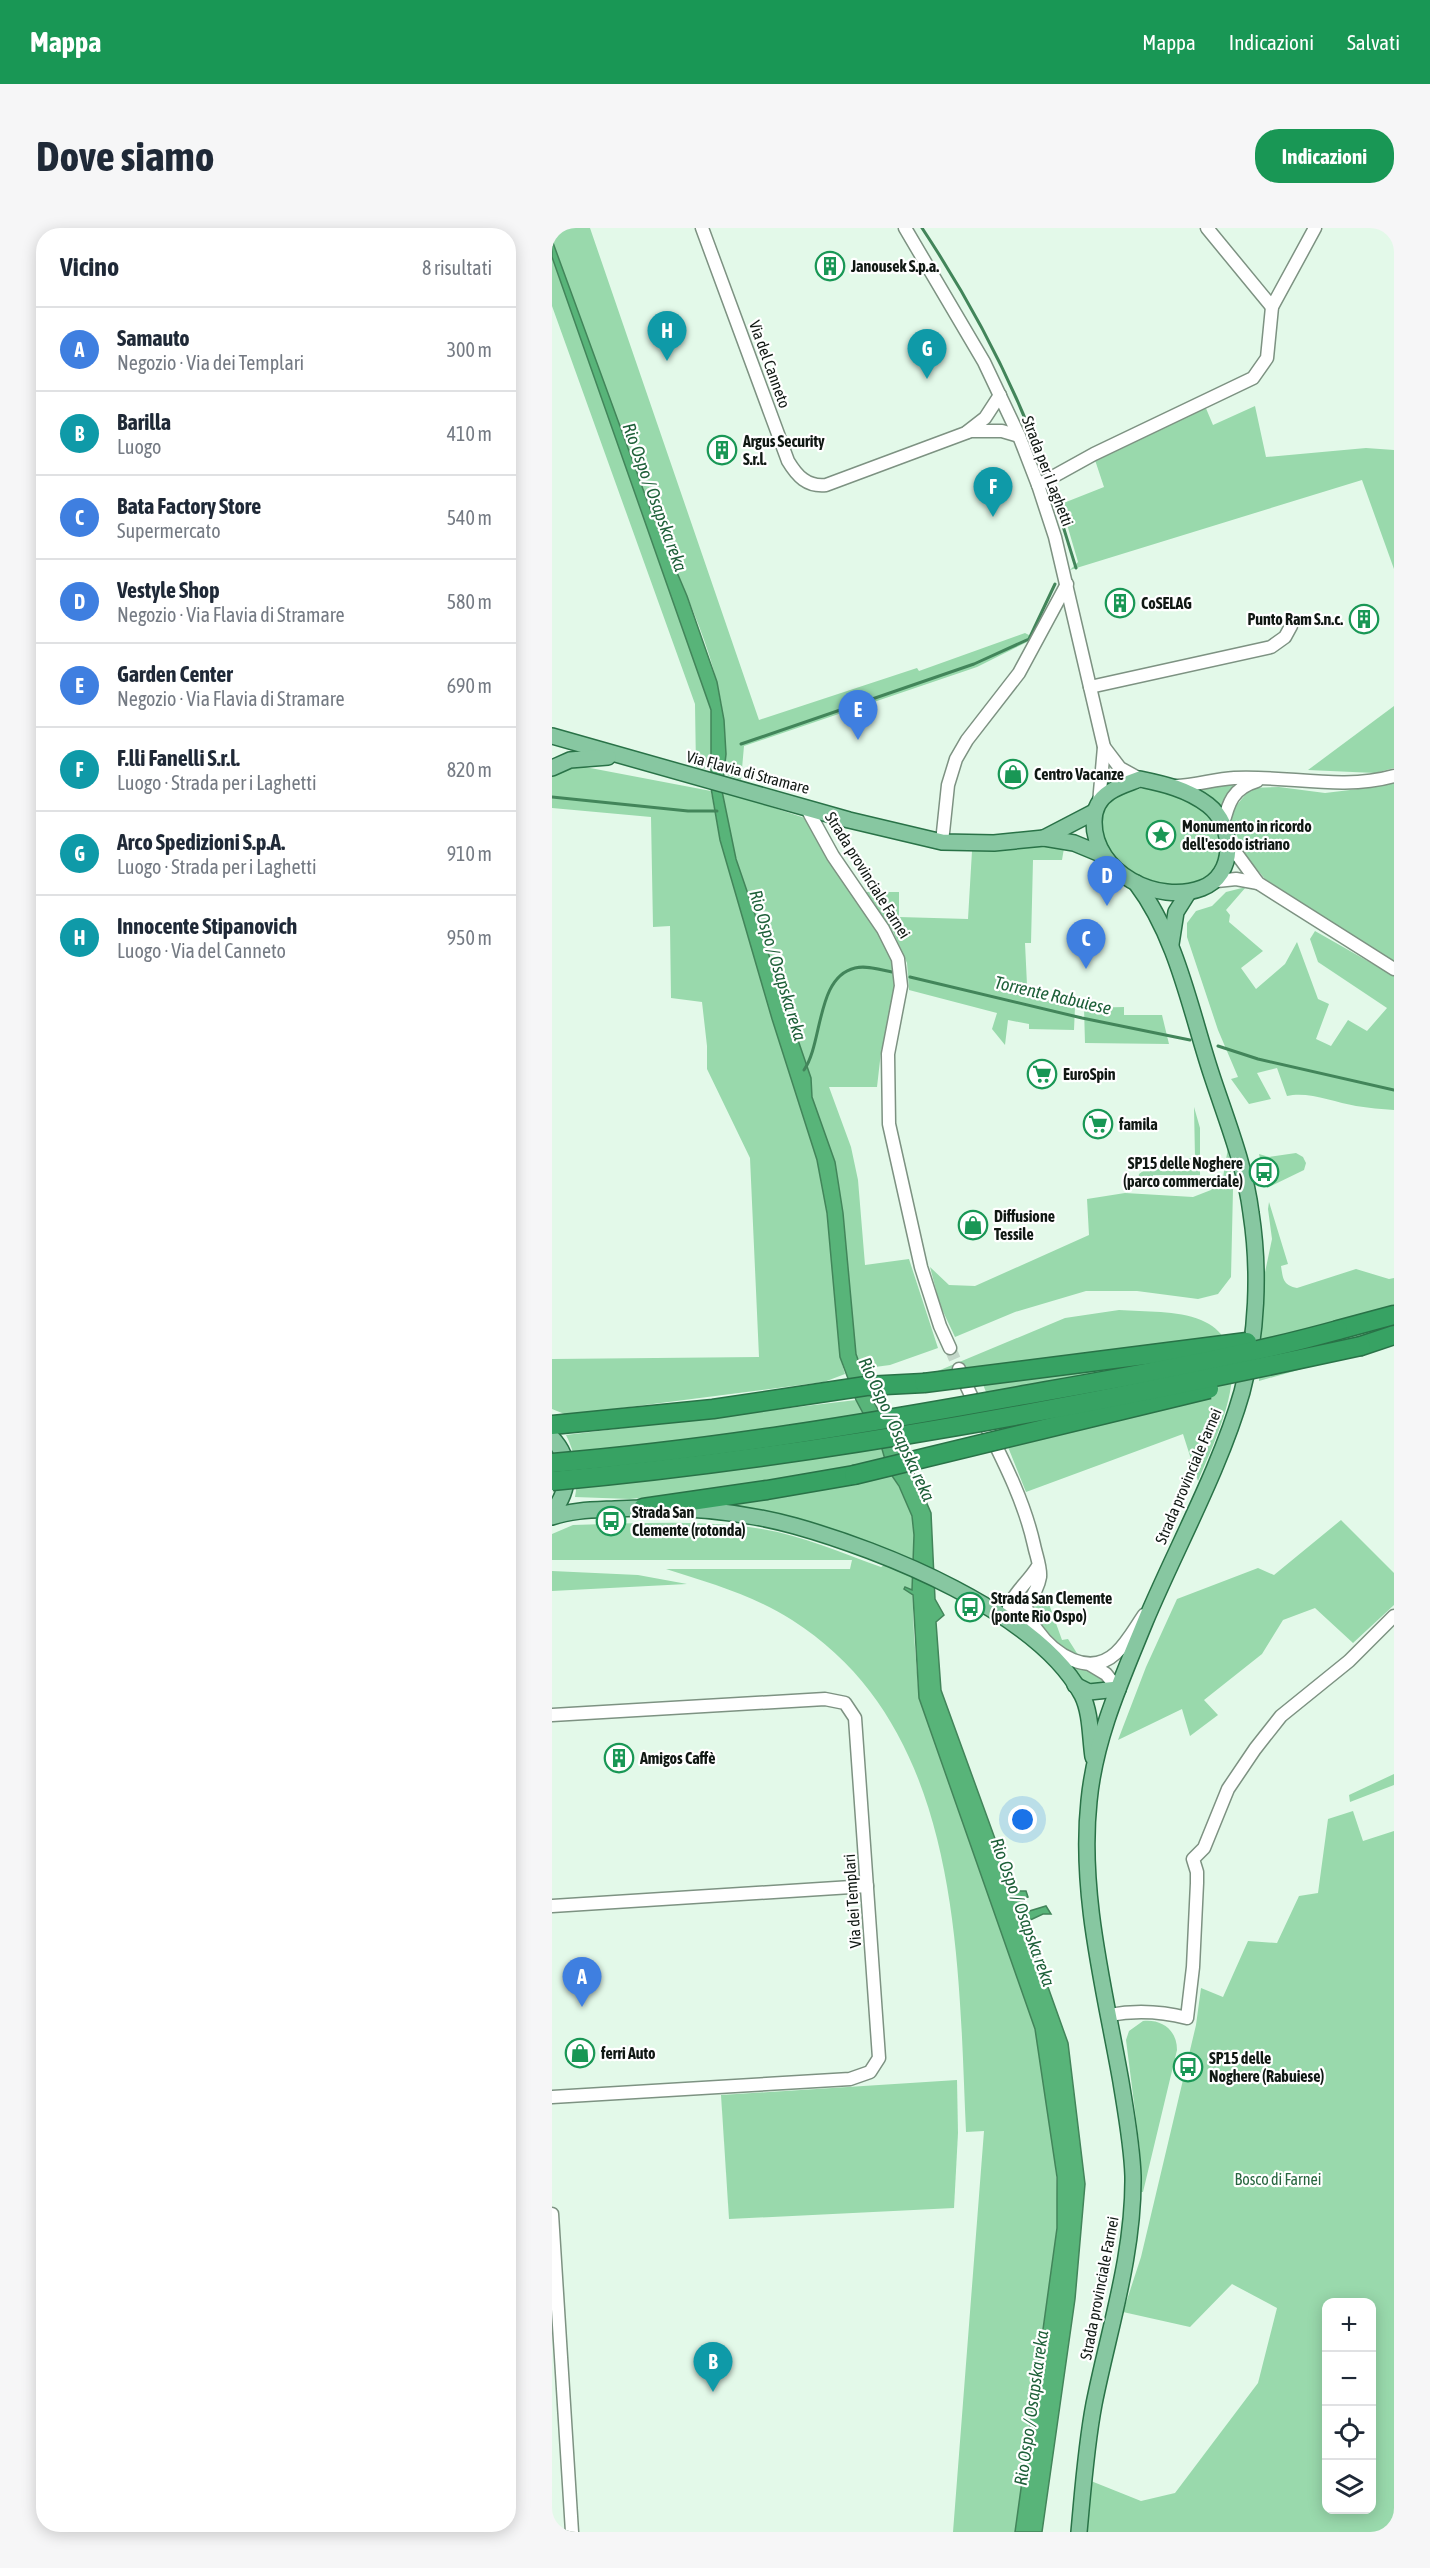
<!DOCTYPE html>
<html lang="it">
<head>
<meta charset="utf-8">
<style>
  :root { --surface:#fff; --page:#f6f6f7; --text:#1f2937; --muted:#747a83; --line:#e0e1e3; --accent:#199755 }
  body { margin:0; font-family:"Asap Condensed",sans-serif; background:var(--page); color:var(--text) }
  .controls { position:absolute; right:18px; bottom:18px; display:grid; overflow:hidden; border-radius:12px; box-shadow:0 3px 15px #0003 }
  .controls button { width:54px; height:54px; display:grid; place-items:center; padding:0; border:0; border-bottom:2px solid var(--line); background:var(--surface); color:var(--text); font:30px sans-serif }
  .you { position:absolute; left:471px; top:1592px; width:21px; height:21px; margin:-15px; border:4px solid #fff; border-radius:50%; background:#1a73e8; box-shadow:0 0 0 9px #1a73e833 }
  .badge { display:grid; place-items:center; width:39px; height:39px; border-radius:50%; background:var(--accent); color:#fff; font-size:20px; font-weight:700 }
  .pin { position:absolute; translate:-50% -50px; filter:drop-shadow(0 2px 3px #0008) }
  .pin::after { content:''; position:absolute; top:32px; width:21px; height:18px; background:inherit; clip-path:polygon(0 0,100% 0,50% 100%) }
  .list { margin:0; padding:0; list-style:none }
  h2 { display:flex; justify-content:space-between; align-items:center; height:78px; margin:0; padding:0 24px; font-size:26px }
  h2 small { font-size:20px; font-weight:400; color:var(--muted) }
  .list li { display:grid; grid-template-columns:39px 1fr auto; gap:18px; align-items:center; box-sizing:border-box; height:84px; padding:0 24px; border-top:2px solid var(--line) }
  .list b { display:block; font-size:22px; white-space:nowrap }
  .list p { margin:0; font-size:20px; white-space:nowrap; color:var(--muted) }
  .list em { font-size:20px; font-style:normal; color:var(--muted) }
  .icon { flex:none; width:33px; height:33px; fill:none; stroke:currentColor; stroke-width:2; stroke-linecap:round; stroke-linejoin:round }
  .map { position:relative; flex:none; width:842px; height:2304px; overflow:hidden; border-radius:24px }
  header { display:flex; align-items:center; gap:36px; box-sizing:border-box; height:84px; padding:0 30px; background:var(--accent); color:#fff }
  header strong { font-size:28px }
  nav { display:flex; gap:33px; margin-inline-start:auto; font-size:21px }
  .intro { display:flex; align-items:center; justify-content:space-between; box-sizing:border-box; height:144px; padding:0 36px }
  h1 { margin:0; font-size:42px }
  .button { padding:15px 27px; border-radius:24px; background:var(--accent); color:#fff; font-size:21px; font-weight:700 }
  main { display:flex; gap:36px; padding:0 36px }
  aside { flex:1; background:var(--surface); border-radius:24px; box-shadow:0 3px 15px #0003 }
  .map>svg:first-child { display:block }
  .green { fill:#99d9ac; fill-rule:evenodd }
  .water { fill:#58b479; stroke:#42855a; stroke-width:1.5 }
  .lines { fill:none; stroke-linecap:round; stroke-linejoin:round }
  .stream { stroke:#42855a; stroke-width:3 }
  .minor-tunnel { stroke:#c3d7c9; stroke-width:12; stroke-dasharray:12 6; stroke-linecap:butt }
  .minor-casing { stroke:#7d9282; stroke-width:15 }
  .major-casing { stroke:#297247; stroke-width:18 }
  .highway-casing { stroke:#297247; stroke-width:21 }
  .minor { stroke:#fff; stroke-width:12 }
  .major { stroke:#87c7a1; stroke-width:15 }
  .highway { stroke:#37a263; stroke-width:18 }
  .highway-bridge-casing { stroke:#297247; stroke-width:21; stroke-linecap:butt }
  .highway-bridge { stroke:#37a263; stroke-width:18 }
  .labels { text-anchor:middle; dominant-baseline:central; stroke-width:4.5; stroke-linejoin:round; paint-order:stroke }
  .poi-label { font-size:16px; font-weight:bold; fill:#101813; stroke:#fff; text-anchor:start }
  .street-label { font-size:16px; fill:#101813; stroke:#fff }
  .park-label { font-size:16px; fill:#26663f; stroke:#fff }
  .water-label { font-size:18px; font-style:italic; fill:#1e6039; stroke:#fff }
</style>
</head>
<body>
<header>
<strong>Mappa</strong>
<nav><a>Mappa</a><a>Indicazioni</a><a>Salvati</a></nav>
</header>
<div class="intro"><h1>Dove siamo</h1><a class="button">Indicazioni</a></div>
<main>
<aside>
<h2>Vicino<small>8 risultati</small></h2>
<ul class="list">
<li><span class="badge" style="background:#3f7fe0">A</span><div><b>Samauto</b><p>Negozio · Via dei Templari</p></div><em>300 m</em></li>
<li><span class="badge" style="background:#0f9aa8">B</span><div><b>Barilla</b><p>Luogo</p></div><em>410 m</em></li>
<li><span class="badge" style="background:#3f7fe0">C</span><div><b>Bata Factory Store</b><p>Supermercato</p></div><em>540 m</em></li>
<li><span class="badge" style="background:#3f7fe0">D</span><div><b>Vestyle Shop</b><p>Negozio · Via Flavia di Stramare</p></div><em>580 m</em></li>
<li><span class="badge" style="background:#3f7fe0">E</span><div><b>Garden Center</b><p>Negozio · Via Flavia di Stramare</p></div><em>690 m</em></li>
<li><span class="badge" style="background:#0f9aa8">F</span><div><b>F.lli Fanelli S.r.l.</b><p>Luogo · Strada per i Laghetti</p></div><em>820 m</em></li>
<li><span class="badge" style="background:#0f9aa8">G</span><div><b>Arco Spedizioni S.p.A.</b><p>Luogo · Strada per i Laghetti</p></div><em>910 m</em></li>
<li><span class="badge" style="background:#0f9aa8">H</span><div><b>Innocente Stipanovich</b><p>Luogo · Via del Canneto</p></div><em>950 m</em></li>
</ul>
</aside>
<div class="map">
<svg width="842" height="2304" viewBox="0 0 842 2304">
  <rect width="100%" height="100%" fill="#e3f9e9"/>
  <g class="green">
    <path d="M0 0H38L207 492 365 440 367 443 473 405 483 410 425 439 192 518 189 552 172 546C183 453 131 366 99 281 65 192 33 102 0 12Z"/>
    <polygon points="0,29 159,482 160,542 144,539 143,476 0,78"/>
    <polygon points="653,178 661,197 703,178 714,229 814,220 842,222 842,341 810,252 518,342 526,334 509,276 552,259 543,232"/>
    <polygon points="842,478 842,540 823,545 756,542"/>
    <polygon points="33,539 159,563 168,612 220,791 265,932 275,985 288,1129 293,1146 272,1154 15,1187 0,1181 0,1131 207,1129 198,930 155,841 155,818 150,774 119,770 118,698 101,699 99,589 0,580 0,546 12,540"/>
    <polygon points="842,554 842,734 713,651 695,629 678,593 684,578 699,560 727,559 773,565 823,559"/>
    <polygon points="683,555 674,569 670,582 662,571 646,562"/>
    <path d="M594 560C641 569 664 580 672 630 666 637 658 650 650 654 647 656 640 655 636 656 565 665 500 571 594 560Z"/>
    <polygon points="170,563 253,590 278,634 322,698 341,732 345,758 329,824 325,859 277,859 299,919 306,952 313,1037 357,1031 386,1120 338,1137 308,1141 304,1126 291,985 283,934 260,869 259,850 184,631"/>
    <path d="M496 618 512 620 510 632H481L479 715H473L475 757 483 758C490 773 507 778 523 779L522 802 477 801V796L456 792 453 817 440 801 445 785 357 762 355 735 341 704 314 664H347V689L416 691 420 623Z"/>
    <path d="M694 659 674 682 678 687 677 694 711 723 689 740 704 761 733 736 745 714 766 771 777 776 764 811 779 818 796 792 815 803 835 780 766 734 758 711 763 703 842 748V882C830 881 816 880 804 878 782 874 756 863 735 868L725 840 705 845 719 871 697 876 679 851 686 849 666 802 635 709V695L644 683 660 678 674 664Z"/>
    <polygon points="572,779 572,787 610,787 617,816 533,815 532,780"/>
    <polygon points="642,879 648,900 648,947 601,947 601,954 586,954 587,946 601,936 633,935 633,930 643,930"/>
    <polygon points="676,920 681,961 679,1049 666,1066 646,1071 585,1063 534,1063 463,1084 403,1109 388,1077 378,1039 397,1057 423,1058 537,1007 535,971 573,965 641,969 659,962 671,949"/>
    <polygon points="744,925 751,929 754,935 752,942 715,960 707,926 717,929"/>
    <path d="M717 974 736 1036 729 1038C731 1051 731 1057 745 1060L804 1041 837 1051 842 1050V1115L707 1153 712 1049 720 1011 716 981Z"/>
    <path d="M567 1082C593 1084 625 1082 649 1092 712 1118 663 1211 646 1253L631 1206 474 1264 424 1139 381 1145 513 1090Z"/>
    <path d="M304 1172 330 1221 336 1242 347 1259 360 1288 362 1307 360 1353 362 1407 367 1470 475 1772C495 1839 507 1930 505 2000L463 2304H401L432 1903 414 1904C406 1726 410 1500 240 1392 201 1367 158 1355 114 1341H298L300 1332H0V1306L21 1297C83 1296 149 1291 210 1301 252 1308 290 1325 329 1339L340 1333 165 1277 305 1256 300 1238 159 1262 78 1271 23 1269C27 1247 24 1227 14 1207Z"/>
    <polygon points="789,1292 842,1345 842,1377 801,1415 763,1380 731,1392 710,1426 652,1472 666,1487 638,1508 630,1481 566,1512 594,1439 625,1371 706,1340 722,1347"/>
    <polygon points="0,1343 86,1347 135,1356 0,1363"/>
    <path d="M487 1369 497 1376 510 1412 516 1411 528 1430C509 1420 482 1401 481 1377Z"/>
    <polygon points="515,1435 539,1442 554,1454 553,1456 549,1458 528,1455"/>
    <polygon points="842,1546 842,1557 798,1574 797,1567"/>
    <path d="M801 1583 811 1613 842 1603V2304H535L539 2253 589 2273 623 2265 706 2155 725 2080 680 2056 638 2099 571 2084 589 2029 644 1797 649 1760 671 1769 696 1713 725 1715 747 1668 766 1665 776 1591ZM774 2074H820V2282H774Z"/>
    <path d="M591 1793C610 1791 625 1802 625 1822L591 1964H589L588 1922 574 1812 577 1803Z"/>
    <polygon points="405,1852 406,1905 402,1980 177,1991 169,1867"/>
  </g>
  <polygon class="water" points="0,12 99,283 135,368 165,454 172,492 174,526 170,563 184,631 259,850 260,869 283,934 291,985 304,1126 320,1171 361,1243 379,1285 383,1371 392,1387 384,1394 389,1462 462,1663 474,1663 476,1669 470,1671 474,1684 494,1678 499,1686 491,1686 476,1693 476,1703 516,1815 533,1956 523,2071 490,2304 463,2304 505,2000 505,1949 483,1801 367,1470 361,1367 352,1361 353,1359 360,1362 362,1307 360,1288 347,1258 336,1242 330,1221 304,1172 288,1129 275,985 265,932 220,791 168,612 159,560 159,482 0,29"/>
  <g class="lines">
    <g class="stream">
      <path d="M370 0C421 77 464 159 494 245"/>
      <polyline points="498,256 524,340"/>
      <polyline points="189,516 422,436 477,411 503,356"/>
      <polyline points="0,569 136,583 165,583"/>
      <polyline points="358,749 530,790 638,812"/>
      <polyline points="666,818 706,831 842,862"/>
      <path d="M252 842C271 815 264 749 303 740 315 737 329 742 340 744"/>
    </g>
    <polyline class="minor-tunnel" points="398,1120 407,1141"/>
    <g class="minor-casing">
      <g id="minor">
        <path d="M150 0 236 233C245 248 255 259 274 257L419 203H450L467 208"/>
        <polyline points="353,0 432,134 467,208 486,257 503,309 552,519 547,575"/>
        <polyline points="655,0 720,79"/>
        <polyline points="415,204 433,190 448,167"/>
        <polyline points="486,257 542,226 701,150 715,130 720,79 763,0"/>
        <polyline points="538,459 719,419 733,409 739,398"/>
        <polyline points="552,519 568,540 588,551"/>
        <path d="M623 558C643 558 662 551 682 550 736 547 789 563 842 548"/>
        <polyline points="254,579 281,628 331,701 346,731 349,758 336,826 337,896 369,1039 388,1098 398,1120"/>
        <path d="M671 597C676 575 681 560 705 553"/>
        <polyline points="390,614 396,557 404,531 415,512 467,445 515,356"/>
        <polyline points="676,614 706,655 842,741"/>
        <polyline points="665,653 684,651 706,655"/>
        <path d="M407 1141C432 1200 468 1254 482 1317 484 1327 489 1339 488 1349 485 1366 471 1383 456 1392 453 1370 475 1357 486 1338"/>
        <path d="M468 1374C478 1381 478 1392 485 1402 502 1426 537 1450 564 1425 575 1415 583 1400 592 1387"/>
        <polyline points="539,1437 554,1446 566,1461"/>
        <polyline points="0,1487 273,1471 293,1475 303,1490 327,1830 318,1844 298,1851 0,1869"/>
        <polyline points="0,1678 315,1658"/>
        <path d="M557 1787C584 1782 608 1783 635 1790L641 1739 645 1655V1644L641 1631 652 1620 676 1561 703 1521 729 1488 797 1433 842 1388"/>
        <polyline points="0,1986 20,2304"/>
      </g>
    </g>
    <g class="major-casing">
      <g id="major">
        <polyline points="0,508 297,592 390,614 442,615 492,610 522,615 551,627"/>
        <polyline points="0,540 18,532 56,529"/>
        <path d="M588 551C612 556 635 561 656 577 683 598 684 647 650 660 606 677 542 645 542 594 542 581 547 571 558 564 567 558 578 555 588 551Z"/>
        <polyline points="492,610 542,584"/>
        <polyline points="619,716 624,684 636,665"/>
        <path d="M0 1210C21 1232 18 1262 0 1285"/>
        <path d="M0 1289C20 1282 42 1282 63 1281 122 1278 185 1282 243 1298 329 1322 486 1384 530 1467 539 1485 538 1509 541 1529"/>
        <polyline points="523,1457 537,1464 566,1461"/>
        <path d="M527 2304C531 2261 534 2218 542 2176 557 2101 582 2026 581 1948 580 1917 574 1885 569 1854 553 1763 527 1666 537 1573 543 1510 569 1453 593 1394 624 1320 668 1241 690 1164 705 1108 708 1043 699 985 693 937 674 891 659 845 638 781 625 709 584 655"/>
      </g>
    </g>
    <g class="highway-casing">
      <g id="highway">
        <polyline points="786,1102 842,1087"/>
        <polyline points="809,1118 842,1107"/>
        <polyline points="0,1197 161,1181 314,1158 372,1155"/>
        <polyline points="91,1280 215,1262 302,1247"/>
      </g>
    </g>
    <use href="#minor" class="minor"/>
    <use href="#major" class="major"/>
    <use href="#highway" class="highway"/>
    <g class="highway-bridge-casing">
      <g id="highway-bridge">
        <polyline points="372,1155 695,1114"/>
        <path d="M0 1235C157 1222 312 1196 467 1168 574 1149 681 1131 786 1102"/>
        <polyline points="302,1247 657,1161"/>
        <path d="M0 1253C273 1228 541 1176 809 1118"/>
      </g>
    </g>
    <use href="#highway-bridge" class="highway-bridge"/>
  </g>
  <defs>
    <g id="building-ring" transform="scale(1.5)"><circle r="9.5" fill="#fff" stroke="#199755" stroke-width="1.5"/><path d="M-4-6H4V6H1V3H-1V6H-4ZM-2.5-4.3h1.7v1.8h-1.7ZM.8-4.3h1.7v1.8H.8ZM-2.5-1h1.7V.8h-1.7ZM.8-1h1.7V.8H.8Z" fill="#199755"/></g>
    <g id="shop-ring" transform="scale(1.5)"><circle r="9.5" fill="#fff" stroke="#199755" stroke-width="1.5"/><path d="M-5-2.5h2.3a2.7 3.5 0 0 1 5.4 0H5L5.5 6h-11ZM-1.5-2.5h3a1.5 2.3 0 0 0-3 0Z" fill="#199755"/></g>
    <g id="sight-ring" transform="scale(1.5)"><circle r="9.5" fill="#fff" stroke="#199755" stroke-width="1.5"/><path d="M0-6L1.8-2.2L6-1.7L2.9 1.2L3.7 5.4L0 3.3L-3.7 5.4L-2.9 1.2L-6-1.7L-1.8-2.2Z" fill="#199755"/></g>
    <g id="supermarket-ring" transform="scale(1.5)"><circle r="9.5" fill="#fff" stroke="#199755" stroke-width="1.5"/><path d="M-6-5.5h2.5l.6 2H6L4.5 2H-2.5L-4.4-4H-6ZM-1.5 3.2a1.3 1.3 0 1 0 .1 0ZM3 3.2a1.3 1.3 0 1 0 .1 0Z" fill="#199755"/></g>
    <g id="bus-ring" transform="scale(1.5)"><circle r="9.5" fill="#fff" stroke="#199755" stroke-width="1.5"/><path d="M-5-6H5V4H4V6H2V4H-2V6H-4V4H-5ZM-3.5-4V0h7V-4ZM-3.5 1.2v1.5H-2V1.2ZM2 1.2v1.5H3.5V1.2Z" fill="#199755"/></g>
  </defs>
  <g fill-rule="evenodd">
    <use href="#building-ring" x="278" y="38"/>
    <use href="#building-ring" x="170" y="222"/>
    <use href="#building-ring" x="568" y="375"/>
    <use href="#building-ring" x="812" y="391"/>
    <use href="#shop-ring" x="461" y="546"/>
    <use href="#sight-ring" x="609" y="607"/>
    <use href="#supermarket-ring" x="490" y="846"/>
    <use href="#supermarket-ring" x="546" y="896"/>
    <use href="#bus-ring" x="712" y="944"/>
    <use href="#shop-ring" x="421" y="997"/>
    <use href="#bus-ring" x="59" y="1293"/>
    <use href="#bus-ring" x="418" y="1379"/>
    <use href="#building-ring" x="67" y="1530"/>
    <use href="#shop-ring" x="28" y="1825"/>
    <use href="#bus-ring" x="636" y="1839"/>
  </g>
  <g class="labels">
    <g class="poi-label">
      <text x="299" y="38">Janousek S.p.a.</text>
      <text x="191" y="213">Argus Security<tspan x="191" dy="18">S.r.l.</tspan></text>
      <text x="589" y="375">CoSELAG</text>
      <text x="791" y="391" text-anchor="end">Punto Ram S.n.c.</text>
      <text x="482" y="546">Centro Vacanze</text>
      <text x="630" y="598">Monumento in ricordo<tspan x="630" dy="18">dell'esodo istriano</tspan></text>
      <text x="511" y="846">EuroSpin</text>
      <text x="567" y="896">famila</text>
      <text x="691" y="935" text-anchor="end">SP15 delle Noghere<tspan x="691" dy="18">(parco commerciale)</tspan></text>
      <text x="442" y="988">Diffusione<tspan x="442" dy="18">Tessile</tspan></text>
      <text x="80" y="1284">Strada San<tspan x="80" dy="18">Clemente (rotonda)</tspan></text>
      <text x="439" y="1370">Strada San Clemente<tspan x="439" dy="18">(ponte Rio Ospo)</tspan></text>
      <text x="88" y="1530">Amigos Caffè</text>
      <text x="49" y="1825">ferri Auto</text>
      <text x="657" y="1830">SP15 delle<tspan x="657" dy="18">Noghere (Rabuiese)</tspan></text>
    </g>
    <g class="street-label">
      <text transform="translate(218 136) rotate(70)">Via del Canneto</text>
      <text transform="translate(496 243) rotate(69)">Strada per i Laghetti</text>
      <text transform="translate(196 544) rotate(15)">Via Flavia di Stramare</text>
      <text transform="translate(316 647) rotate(58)">Strada provinciale Farnei</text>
      <text transform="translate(636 1248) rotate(-67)">Strada provinciale Farnei</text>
      <text transform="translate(300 1673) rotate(-94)">Via dei Templari</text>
      <text transform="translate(547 2060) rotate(-79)">Strada provinciale Farnei</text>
    </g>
    <g class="park-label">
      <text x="726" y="1951">Bosco di Farnei</text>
    </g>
    <g class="water-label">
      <text transform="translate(103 269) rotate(70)">Rio Ospo / Osapska reka</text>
      <text transform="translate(226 737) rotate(73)">Rio Ospo / Osapska reka</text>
      <text transform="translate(501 767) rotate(13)">Torrente Rabuiese</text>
      <text transform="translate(345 1201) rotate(65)">Rio Ospo / Osapska reka</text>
      <text transform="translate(471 1684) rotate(70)">Rio Ospo / Osapska reka</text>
      <text transform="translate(479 2180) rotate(-82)">Rio Ospo / Osapska reka</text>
    </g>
  </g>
</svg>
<div class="controls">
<button>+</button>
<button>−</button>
<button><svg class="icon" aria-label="locate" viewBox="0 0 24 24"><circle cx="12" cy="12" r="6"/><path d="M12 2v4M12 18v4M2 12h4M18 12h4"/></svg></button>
<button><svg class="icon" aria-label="layers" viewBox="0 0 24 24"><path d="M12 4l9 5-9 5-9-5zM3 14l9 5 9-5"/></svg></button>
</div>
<div class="you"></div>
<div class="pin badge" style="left:30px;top:1779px;background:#3f7fe0">A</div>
<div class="pin badge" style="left:161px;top:2164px;background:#0f9aa8">B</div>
<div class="pin badge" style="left:534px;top:741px;background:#3f7fe0">C</div>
<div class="pin badge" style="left:555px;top:678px;background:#3f7fe0">D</div>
<div class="pin badge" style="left:306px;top:512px;background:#3f7fe0">E</div>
<div class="pin badge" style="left:441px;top:289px;background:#0f9aa8">F</div>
<div class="pin badge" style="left:375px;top:151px;background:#0f9aa8">G</div>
<div class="pin badge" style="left:115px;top:133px;background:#0f9aa8">H</div>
</div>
</main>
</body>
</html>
